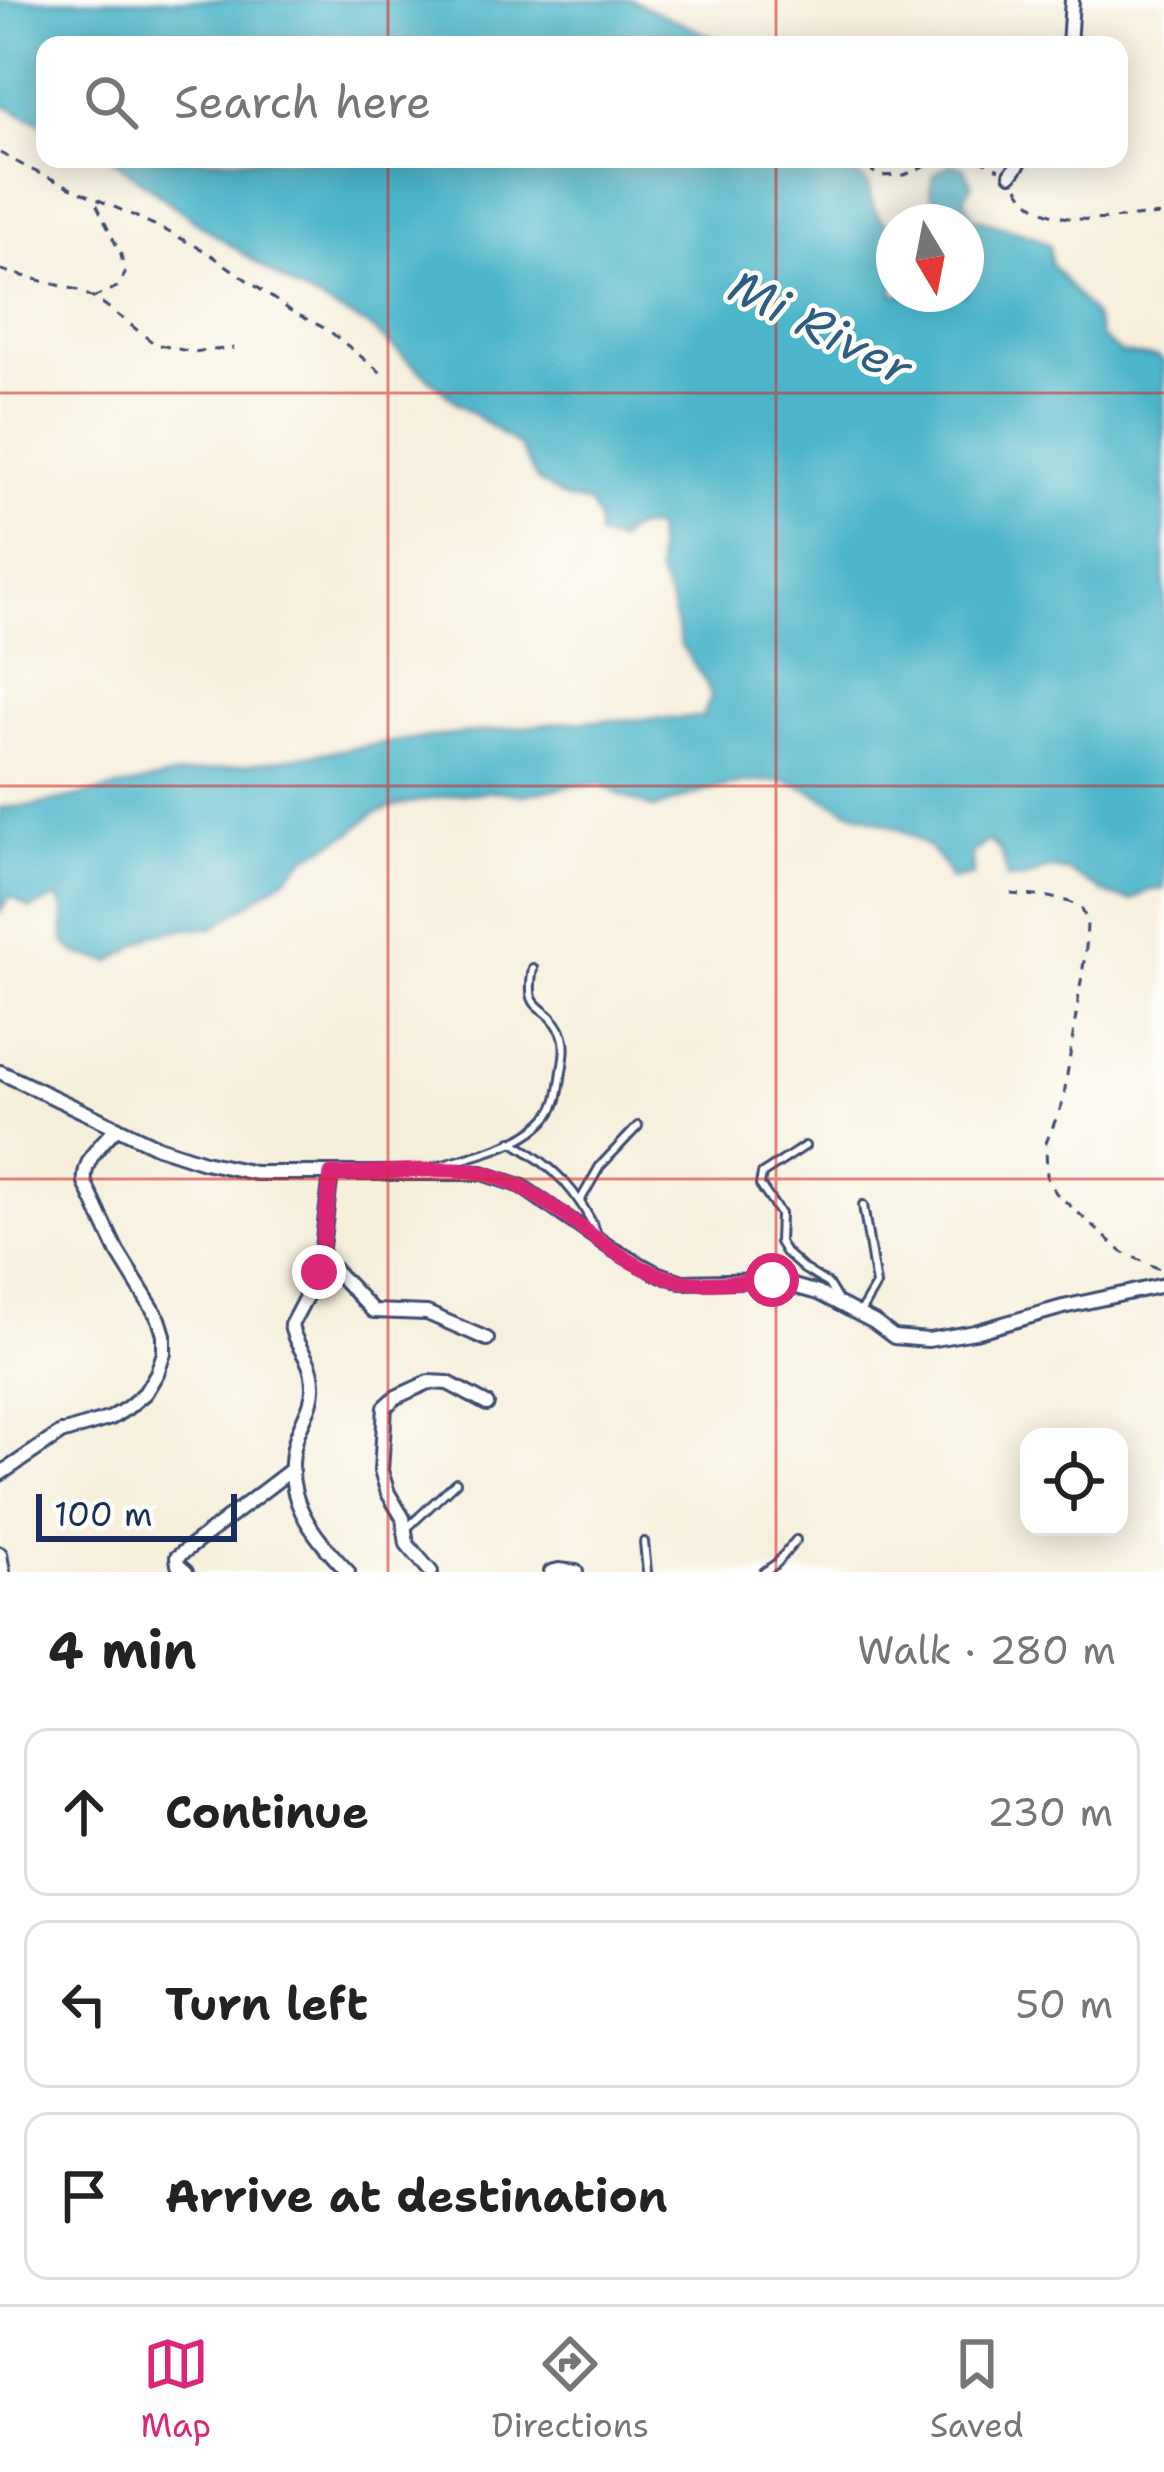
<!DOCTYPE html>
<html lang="en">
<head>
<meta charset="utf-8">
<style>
  :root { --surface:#fff; --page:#f2f2f2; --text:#222; --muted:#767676; --line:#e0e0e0; --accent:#db2777 }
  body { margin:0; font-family:"Shantell Sans",sans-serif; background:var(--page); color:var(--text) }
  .controls { position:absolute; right:36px; bottom:36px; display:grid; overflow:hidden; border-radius:24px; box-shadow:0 6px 30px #0003 }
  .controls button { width:108px; height:108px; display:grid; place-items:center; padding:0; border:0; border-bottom:3px solid var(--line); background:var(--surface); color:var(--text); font:60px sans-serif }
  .compass { position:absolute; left:876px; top:204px; width:108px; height:108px; border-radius:50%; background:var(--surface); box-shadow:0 6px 30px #0003; rotate:170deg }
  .scale { position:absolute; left:36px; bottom:30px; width:201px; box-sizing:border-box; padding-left:12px; border:6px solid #1b2f5e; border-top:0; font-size:33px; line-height:42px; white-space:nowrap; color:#1b2f5e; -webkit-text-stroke:9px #fdfcf7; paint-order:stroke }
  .stop { position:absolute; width:36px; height:36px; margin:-27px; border:9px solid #db2777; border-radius:50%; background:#fff }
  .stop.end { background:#db2777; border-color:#fff; box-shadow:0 3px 12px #0008 }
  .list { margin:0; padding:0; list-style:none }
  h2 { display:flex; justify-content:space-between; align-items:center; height:156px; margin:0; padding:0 48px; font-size:51px }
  h2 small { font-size:39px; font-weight:400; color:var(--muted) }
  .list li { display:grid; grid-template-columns:78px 1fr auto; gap:36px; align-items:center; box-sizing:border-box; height:168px; margin:0 24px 24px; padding:0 24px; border:3px solid var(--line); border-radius:24px }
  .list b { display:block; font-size:45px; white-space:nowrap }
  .list em { font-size:39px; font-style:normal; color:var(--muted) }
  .icon { flex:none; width:66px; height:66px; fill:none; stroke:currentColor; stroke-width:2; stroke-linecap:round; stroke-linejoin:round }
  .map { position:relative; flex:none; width:1164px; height:1572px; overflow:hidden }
  .search { position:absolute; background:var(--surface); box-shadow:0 6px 30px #0003; left:36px; right:36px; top:36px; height:132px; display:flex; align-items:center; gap:30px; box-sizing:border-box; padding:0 42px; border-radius:24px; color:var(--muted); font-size:45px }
  .sheet { height:732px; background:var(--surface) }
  nav { display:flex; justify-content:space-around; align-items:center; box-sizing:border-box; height:168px; border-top:3px solid var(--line); background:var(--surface); font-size:33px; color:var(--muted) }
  nav a { display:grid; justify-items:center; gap:6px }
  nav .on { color:var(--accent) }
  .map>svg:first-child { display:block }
  .water { fill:#4cb5c9; stroke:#347294; stroke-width:3 }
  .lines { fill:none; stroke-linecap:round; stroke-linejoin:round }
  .service-casing { stroke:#3c4c71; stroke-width:12 }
  .minor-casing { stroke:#3c4c71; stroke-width:18 }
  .path { stroke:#3c4c71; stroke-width:3; stroke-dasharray:9 9; stroke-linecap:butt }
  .service { stroke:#fff; stroke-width:6 }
  .minor { stroke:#fff; stroke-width:12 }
  .route { stroke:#db2777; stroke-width:15 }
  .grid { fill:none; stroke:#d62828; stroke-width:3; stroke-opacity:0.55 }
  .labels { text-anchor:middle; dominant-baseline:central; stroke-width:9; stroke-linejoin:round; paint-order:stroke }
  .water-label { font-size:48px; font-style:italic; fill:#2c5e83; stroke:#fdfcf7 }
</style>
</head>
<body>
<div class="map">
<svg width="1164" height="1572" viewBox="0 0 1164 1572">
  <rect width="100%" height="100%" fill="#fdfcf7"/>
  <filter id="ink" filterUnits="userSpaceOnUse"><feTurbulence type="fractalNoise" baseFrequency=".00833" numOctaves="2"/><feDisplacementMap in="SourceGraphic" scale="24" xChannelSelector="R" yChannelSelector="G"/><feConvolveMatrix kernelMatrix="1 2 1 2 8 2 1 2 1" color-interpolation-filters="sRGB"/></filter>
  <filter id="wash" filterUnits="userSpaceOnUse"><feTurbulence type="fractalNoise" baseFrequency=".004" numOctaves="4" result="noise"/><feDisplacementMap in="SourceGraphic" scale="48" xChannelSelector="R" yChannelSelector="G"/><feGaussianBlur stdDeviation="2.7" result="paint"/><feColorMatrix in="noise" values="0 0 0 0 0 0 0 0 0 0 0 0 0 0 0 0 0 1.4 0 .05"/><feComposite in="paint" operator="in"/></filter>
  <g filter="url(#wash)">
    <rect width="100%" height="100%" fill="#f6efdc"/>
    <g class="water">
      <polygon points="0,0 631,0 730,45 45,45 45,125 0,103"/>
      <path d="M112 159H837L869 185C870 203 876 219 894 228V294H966V222H947L930 192 934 175 952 163 964 168 972 184 964 198 973 217 1036 237 1049 245 1051 264 1093 315 1101 337 1120 353 1157 357 1164 362V889L1149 890 1132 901 1108 895 1069 872 1049 868 1025 878 1007 879C1006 864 1002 847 987 841L972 853 973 875 951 880C930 833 892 827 848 810 822 799 800 780 771 781 729 782 693 794 654 809L620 795 601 784 571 786 523 795 497 791 452 795 399 805 373 814 351 833 308 856 285 878 213 928H187L153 935 111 962 76 954 64 942V913L58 897 31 909 10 896 0 912V808L37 805 174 776 405 740 567 722 702 717 711 697 706 683 681 645 671 603 658 574 655 528C639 527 627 527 618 542L598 537V522L590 504 566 499 537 480 520 447 455 401 370 327 294 288 192 219Z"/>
    </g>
  </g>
  <g filter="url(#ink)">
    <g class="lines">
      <g class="service-casing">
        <g id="service">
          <path d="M511 1141C555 1167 579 1191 599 1238"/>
          <polyline points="805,1146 762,1174 760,1185 780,1214 779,1242 785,1252 804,1269 828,1284 839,1302"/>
          <path d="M430 1169C469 1156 524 1148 550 1114 558 1103 559 1090 561 1078 563 1062 568 1046 561 1031 544 999 524 1017 533 968"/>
          <polyline points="580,1201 600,1166 638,1126"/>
          <polyline points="859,1314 876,1285 863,1205"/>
          <polyline points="406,1529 456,1482"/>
          <polyline points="644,1542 647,1572"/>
          <polyline points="764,1572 777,1563 796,1540"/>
        </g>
      </g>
      <g class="minor-casing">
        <g id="minor">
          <polyline points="1069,45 1072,0"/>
          <polyline points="1011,174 1022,159"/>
          <polyline points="0,1072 158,1147 204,1162 255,1173 482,1173 521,1186 612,1249 656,1273 683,1282 772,1280 818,1293 874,1322 894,1337 928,1340 975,1332 1063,1307 1164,1285"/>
          <path d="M331 1174 319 1272 291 1325C295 1349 313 1357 313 1386 314 1405 301 1421 296 1439 280 1496 311 1533 348 1572"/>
          <polyline points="322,1257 373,1311 427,1313 487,1339"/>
          <path d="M0 1474 61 1433 111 1418 127 1408 145 1393 157 1373 164 1353V1335L159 1319 117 1251 85 1183C82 1160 102 1144 117 1127"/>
          <polyline points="0,1554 3,1572"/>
          <polyline points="186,1572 178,1565 177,1557 291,1470"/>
          <polyline points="431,1572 407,1544 403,1518 388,1493 381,1471 385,1407 396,1397 429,1382 448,1383 487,1404"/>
          <polyline points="551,1572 559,1570 576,1572"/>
        </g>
      </g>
      <g class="path">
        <polyline points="0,153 30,169 161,228 207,252 291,311 328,330 384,375"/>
        <polyline points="852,159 880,176 904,175 945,159"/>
        <polyline points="979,159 999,169"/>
        <path d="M1018 187C1044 235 1118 216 1164 215"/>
        <polyline points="0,270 81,291 105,305 155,344 192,352 234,348"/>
        <polyline points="93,298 117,287 125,274 121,255 94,199"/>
        <polyline points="1011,894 1049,897 1070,902 1082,909 1087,922 1086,948 1063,1102 1046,1143 1047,1178 1056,1193 1122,1252 1164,1271"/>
      </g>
      <use href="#service" class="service"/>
      <use href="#minor" class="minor"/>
    </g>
  </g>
  <g class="lines" filter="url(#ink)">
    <path class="route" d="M319 1272 331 1174C375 1175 449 1164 488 1174 559 1194 610 1267 680 1281 708 1286 743 1281 772 1280"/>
  </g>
  <path class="grid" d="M388 0V45M776 0V45M388 159V1572M776 159V1572M0 393H1164M0 786H1164M0 1179H1164"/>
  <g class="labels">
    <g class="water-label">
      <text transform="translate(821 327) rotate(27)">Mi River</text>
    </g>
  </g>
</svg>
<div class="controls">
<button><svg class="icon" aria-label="locate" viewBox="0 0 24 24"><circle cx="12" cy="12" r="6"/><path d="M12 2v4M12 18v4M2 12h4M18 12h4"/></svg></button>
</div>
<svg class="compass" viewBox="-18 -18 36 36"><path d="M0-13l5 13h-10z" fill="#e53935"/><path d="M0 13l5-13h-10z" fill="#767676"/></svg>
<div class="scale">100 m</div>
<div class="stop" style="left:772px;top:1280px"></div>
<div class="stop end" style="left:319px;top:1272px"></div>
<div class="search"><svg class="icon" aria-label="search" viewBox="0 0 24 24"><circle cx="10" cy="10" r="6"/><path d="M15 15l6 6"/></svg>Search here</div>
</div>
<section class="sheet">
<h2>4 min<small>Walk · 280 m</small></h2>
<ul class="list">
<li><svg class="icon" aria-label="ahead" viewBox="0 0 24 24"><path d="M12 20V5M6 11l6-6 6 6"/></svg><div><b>Continue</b></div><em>230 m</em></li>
<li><svg class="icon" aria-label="left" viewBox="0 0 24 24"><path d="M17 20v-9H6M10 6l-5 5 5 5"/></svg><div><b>Turn left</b></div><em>50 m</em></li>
<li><svg class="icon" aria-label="arrive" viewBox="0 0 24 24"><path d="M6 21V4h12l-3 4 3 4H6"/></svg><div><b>Arrive at destination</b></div></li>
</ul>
</section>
<nav>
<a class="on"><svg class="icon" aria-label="map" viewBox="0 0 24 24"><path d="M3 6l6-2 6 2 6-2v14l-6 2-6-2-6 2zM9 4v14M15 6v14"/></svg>Map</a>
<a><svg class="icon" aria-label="directions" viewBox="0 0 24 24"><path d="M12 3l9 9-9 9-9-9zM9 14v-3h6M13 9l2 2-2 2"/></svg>Directions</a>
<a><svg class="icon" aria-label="saved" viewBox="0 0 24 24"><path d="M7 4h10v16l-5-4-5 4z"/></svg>Saved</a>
</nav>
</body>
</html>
